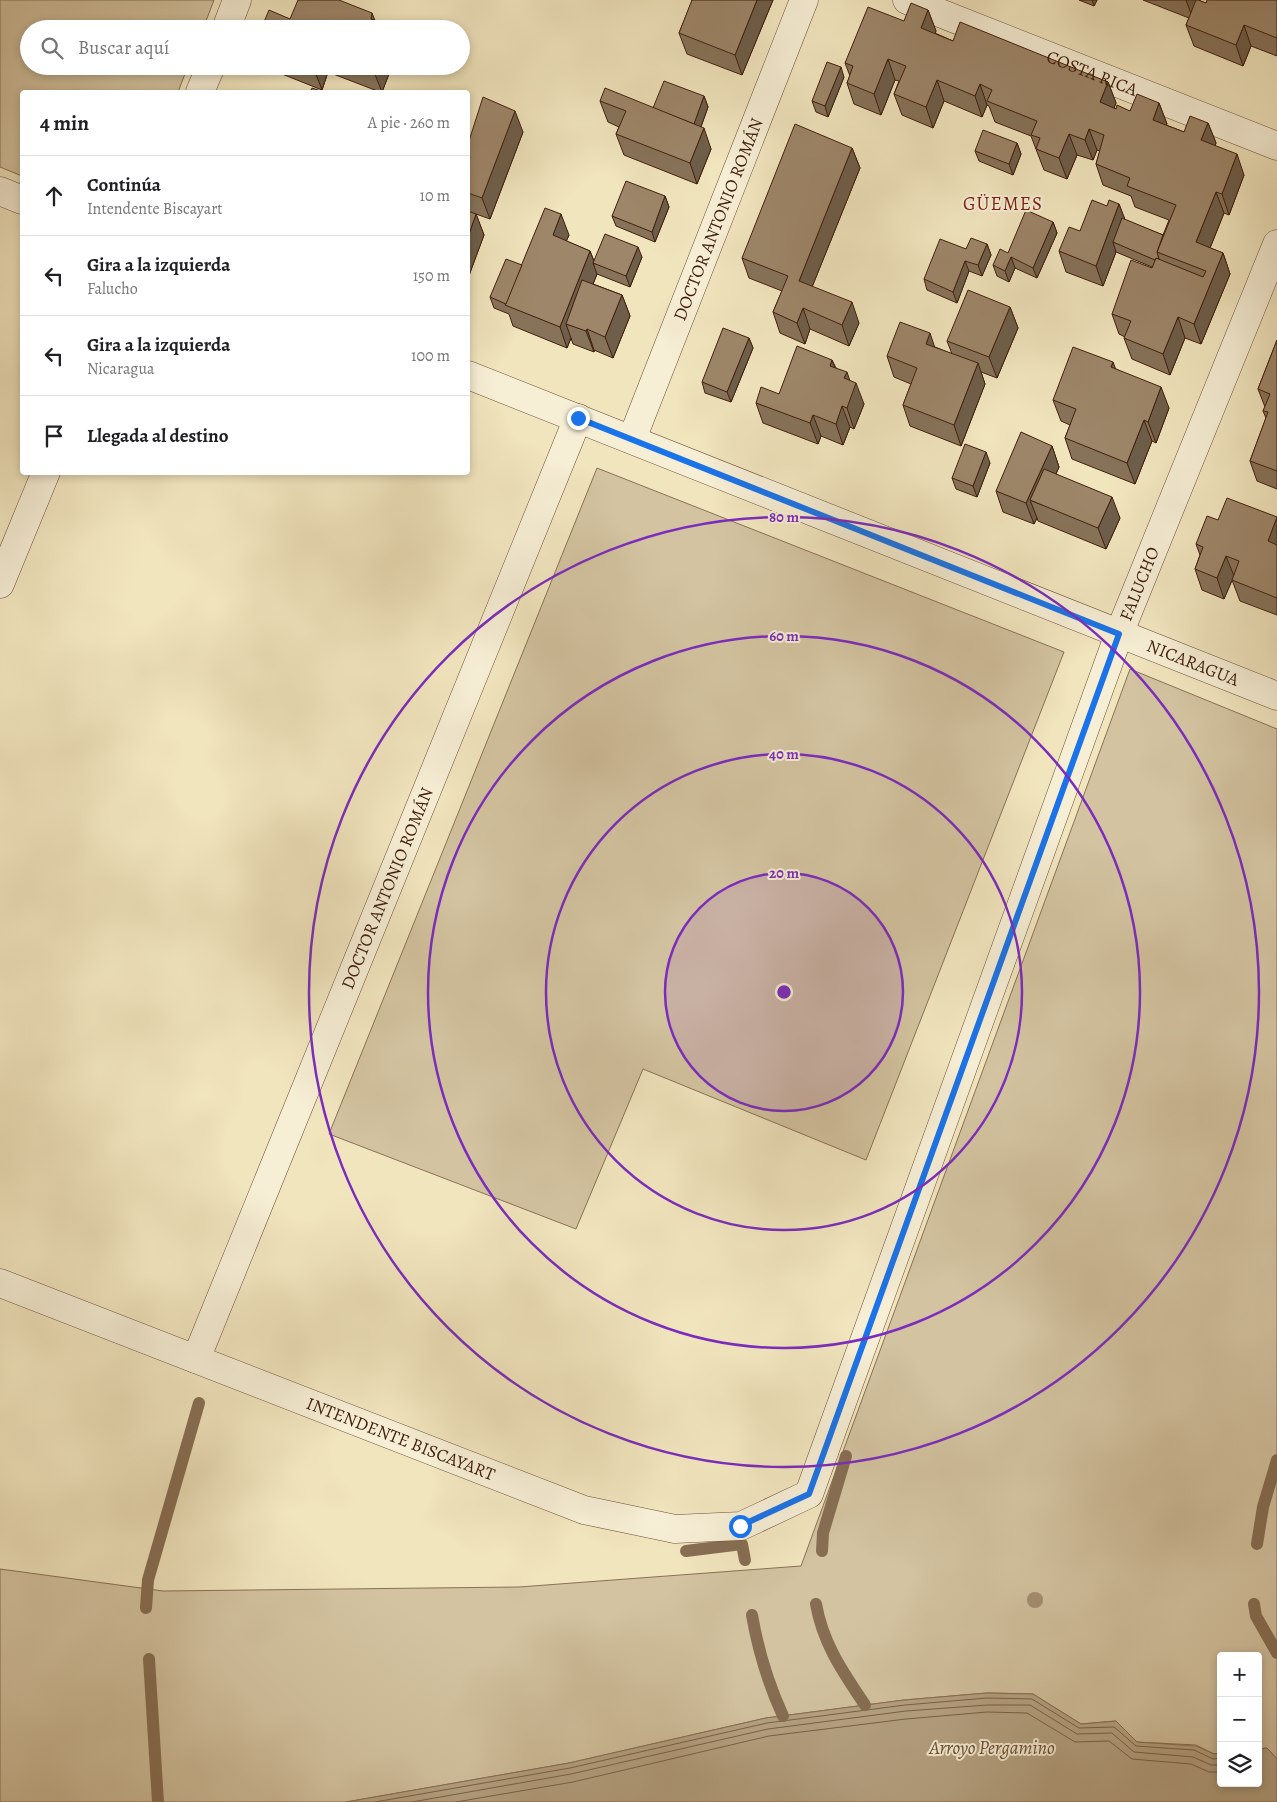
<!DOCTYPE html>
<html lang="es">
<head>
<meta charset="utf-8">
<style>
  :root { --surface:#fff; --page:#f2f2f2; --text:#202124; --muted:#757577; --line:#e0e0e0 }
  body { margin:0; font-family:Alegreya,serif; background:var(--page); color:var(--text) }
  .controls { position:absolute; right:15px; bottom:15px; display:grid; overflow:hidden; border-radius:5px; box-shadow:0 2px 8px #0003 }
  .controls button { width:45px; height:45px; display:grid; place-items:center; padding:0; border:0; border-bottom:1px solid var(--line); background:var(--surface); color:var(--text); font:25px sans-serif }
  .stop { position:absolute; width:15px; height:15px; margin:-11px; border:4px solid #1a73e8; border-radius:50%; background:#fff }
  .stop.end { background:#1a73e8; border-color:#fff; box-shadow:0 1px 5px #0008 }
  .list { margin:0; padding:0; list-style:none }
  h2 { display:flex; justify-content:space-between; align-items:center; height:65px; margin:0; padding:0 20px; font-size:21px }
  h2 small { font-size:16px; font-weight:400; color:var(--muted) }
  .list li { display:grid; grid-template-columns:32px 1fr auto; gap:15px; align-items:center; box-sizing:border-box; height:80px; padding:0 20px; border-top:1px solid var(--line) }
  .list b { display:block; font-size:19px; white-space:nowrap }
  .list p { margin:0; font-size:16px; white-space:nowrap; color:var(--muted) }
  .list em { font-size:16px; font-style:normal; color:var(--muted) }
  .icon { flex:none; width:28px; height:28px; fill:none; stroke:currentColor; stroke-width:2; stroke-linecap:round; stroke-linejoin:round }
  .map { position:relative; flex:none; width:1277px; height:1802px; overflow:hidden }
  .search { position:absolute; background:var(--surface); box-shadow:0 2px 8px #0003; left:20px; top:20px; width:450px; height:55px; display:flex; align-items:center; gap:12px; box-sizing:border-box; padding:0 18px; border-radius:28px; color:var(--muted); font-size:19px }
  .panel { position:absolute; background:var(--surface); box-shadow:0 2px 8px #0003; left:20px; top:90px; width:450px; height:385px; border-radius:5px }
  .map>svg:first-child { display:block }
  .green { fill:#d3c3a0; stroke:#8a7156 }
  .water { fill:#b5a282; stroke:#876e53 }
  .lines { fill:none; stroke-linecap:round; stroke-linejoin:round }
  .shore { stroke:#7b6048; stroke-width:1 }
  .stream { stroke:#876e53; stroke-width:12 }
  .street-casing { stroke:#6d5039; stroke-width:29 }
  .street { stroke:#f6eed5; stroke-width:28 }
  .tree { fill:#a58f71 }
  .wall { fill:#87735a; stroke:#411f0d }
  .shaded-wall { fill:#6e5e4a; stroke:#411f0d }
  .building { fill:#9d8669; stroke:#411f0d }
  .route { stroke:#1a73e8; stroke-width:6 }
  .ring { fill:none; stroke:#7b2cbf; stroke-width:2.5 }
  .labels { text-anchor:middle; dominant-baseline:central; stroke-width:4; stroke-linejoin:round; paint-order:stroke }
  .street-label { font-size:18px; fill:#411f0d; stroke:#f6eed5 }
  .neighbourhood-label { font-size:19px; letter-spacing:1px; fill:#7a1f14; stroke:#f6eed5 }
  .water-label { font-size:19px; font-style:italic; fill:#6a4d36; stroke:#f6eed5 }
  .centre { fill:#7b2cbf; stroke:#f6eed5; stroke-width:2.5 }
  .ring-label { font-size:15px; text-anchor:middle; font-weight:bold; fill:#7b2cbf; stroke:#f6eed5; stroke-width:4; stroke-linejoin:round; paint-order:stroke }
</style>
</head>
<body>
<div class="map">
<svg width="1277" height="1802" viewBox="0 0 1277 1802">
  <rect width="100%" height="100%" fill="#f1e5be"/>
  <filter id="stains"><feTurbulence type="fractalNoise" baseFrequency=".004" numOctaves="4"/><feColorMatrix values="0 0 0 0 .2 0 0 0 0 .09 0 0 0 0 .02 0 0 0 .5 -.17"/></filter>
  <radialGradient id="worn" r=".72"><stop offset=".6" stop-color="#630" stop-opacity="0"/><stop offset="1" stop-color="#630" stop-opacity=".3"/></radialGradient>
  <g class="green">
    <polygon points="0,0 214,0 203,29 29,29 29,66 188,66 178,92 22,92 22,176 0,167"/>
    <polygon points="597,468 1064,652 866,1160 643,1069 576,1229 329,1134"/>
    <polygon points="1130,669 1277,729 1277,1759 1267,1748 1258,1749 1258,1656 1221,1656 1221,1753 1214,1754 1196,1745 1137,1742 1116,1721 1081,1724 1033,1694 987,1693 904,1700 766,1718 569,1763 346,1802 0,1802 0,1569 163,1591 519,1587 801,1566"/>
  </g>
  <polygon class="water" points="987,1693 1033,1694 1081,1724 1116,1721 1137,1742 1196,1746 1214,1754 1221,1753 1221,1783 1258,1783 1258,1749 1267,1748 1277,1759 1277,1802 346,1802 569,1763 766,1718 904,1700"/>
  <g class="lines">
    <g class="shore">
      <polyline points="375,1802 570,1768 767,1723 905,1705 987,1698 1032,1699 1079,1728 1114,1727 1136,1746 1194,1750 1213,1759 1221,1758"/>
      <polyline points="412,1802 571,1774 768,1729 906,1711 987,1705 1030,1705 1077,1734 1112,1733 1134,1752 1193,1757 1211,1765 1221,1765"/>
      <polyline points="456,1802 573,1782 769,1736 906,1719 987,1712 1027,1713 1075,1742 1109,1741 1132,1759 1191,1764 1209,1772 1221,1772"/>
    </g>
    <g class="stream">
      <polyline points="1257,1544 1263,1507 1277,1460"/>
      <polyline points="686,1551 742,1544 745,1560"/>
      <polyline points="822,1551 823,1533 846,1456"/>
      <path d="M816 1604C823 1644 843 1672 865 1705"/>
      <polyline points="1254,1604 1256,1616 1277,1653"/>
      <polyline points="146,1608 148,1580 199,1403"/>
      <path d="M752 1615C758 1650 768 1683 783 1716"/>
      <polyline points="149,1659 158,1802"/>
    </g>
    <g class="street-casing">
      <g id="street">
        <path id="s1" d="M907 0 1277 146"/>
        <polyline points="226,29 237,0"/>
        <polyline points="200,92 211,66"/>
        <polyline points="0,191 22,200"/>
        <path id="s2" d="M468 375 1277 696"/>
        <path id="s3" d="M632 439 804 0"/>
        <polyline points="0,584 46,472"/>
        <path id="s4" d="M0 1283 584 1510 675 1529 741 1526 809 1494 1119 634 1277 244"/>
        <path id="s5" d="M196 1359 578 418"/>
      </g>
    </g>
    <use href="#street" class="street"/>
  </g>
  <circle class="tree" cx="1035" cy="1600" r="8"/>
  <g class="wall">
    <polygon points="691,0 773,0 742,75 687,54 679,33 692,1"/>
    <polygon points="1079,0 1097,0 1094,6"/>
    <polygon points="1143,0 1200,0 1200,1 1206,3 1277,0 1277,56 1251,46 1243,66 1194,46 1186,25 1189,18"/>
    <polygon points="928,10 936,31 935,33 953,41 1108,82 1116,103 1114,108 1116,109 1130,111 1159,103 1167,124 1166,125 1184,132 1208,123 1216,143 1215,146 1244,175 1229,215 1224,213 1210,248 1223,253 1230,274 1201,344 1185,338 1170,375 1132,359 1124,338 1125,337 1119,334 1112,314 1152,267 1116,252 1103,286 1066,272 1059,251 1107,206 1119,204 1125,220 1163,235 1169,220 1135,207 1131,196 1103,185 1096,164 1100,151 1097,150 1093,160 1077,155 1067,179 1044,170 1031,136 995,122 989,106 987,105 982,117 944,101 933,128 902,115 894,94 899,81 895,80 881,115 854,104 847,83 850,76 845,63 904,21"/>
    <polygon points="262,66 392,66 382,92 380,92 328,72 322,90"/>
    <polygon points="844,77 828,117 816,112 812,101"/>
    <polygon points="704,96 708,107 701,127 711,149 697,184 624,155 616,134 619,127 608,122 600,101 653,108"/>
    <polygon points="523,132 490,219 476,214 484,235 468,278 468,144"/>
    <polygon points="1017,143 1021,154 1013,175 979,161 975,151"/>
    <polygon points="852,148 860,168 812,287 859,323 849,346 810,329 805,344 780,333 773,312 782,291 749,278 742,258"/>
    <polygon points="665,196 669,207 655,242 616,226 612,216"/>
    <polygon points="1053,222 1057,233 1037,278 1015,268 1009,282 997,276 993,265 1008,253"/>
    <polygon points="569,235 566,241 590,251 594,261 642,257 630,287 597,274 593,284 622,295 630,316 613,358 594,350 594,352 573,344 571,338 567,348 513,326 509,314 494,308 490,297 522,265"/>
    <polygon points="987,244 991,255 982,276 969,271 957,303 927,290 924,279 966,249"/>
    <polygon points="1010,307 1018,328 997,378 981,372 985,384 961,446 910,426 903,405 911,384 894,377 887,356 935,347 952,354 947,341"/>
    <polygon points="749,338 753,348 731,402 705,393 702,382"/>
    <polygon points="1277,340 1277,489 1257,481 1250,461 1266,418 1263,411 1265,407 1258,389"/>
    <polygon points="832,360 836,368 850,380 864,404 854,429 850,427 843,445 821,436 818,444 763,423 756,403 779,394"/>
    <polygon points="1116,369 1169,408 1156,443 1152,441 1135,484 1072,459 1065,438 1070,425 1061,421 1053,400"/>
    <polygon points="1052,446 1059,467 1056,474 1120,518 1106,549 1038,521 1037,518 1034,524 1003,512 996,491"/>
    <polygon points="990,463 977,497 956,489 952,478"/>
    <polygon points="1277,517 1277,615 1240,601 1232,580 1224,599 1202,590 1195,569 1200,555 1196,544 1218,520"/>
  </g>
  <g class="shaded-wall">
    <polygon points="757,0 773,0 742,75 735,55"/>
    <polygon points="1092,0 1097,0 1094,6"/>
    <polygon points="1186,0 1200,0 1193,19"/>
    <polygon points="928,10 936,31 929,48 921,28"/>
    <polygon points="372,13 378,28 380,22 382,29 374,29 371,19"/>
    <polygon points="1244,25 1251,46 1243,66 1236,45"/>
    <polygon points="888,59 895,80 881,115 874,94"/>
    <polygon points="315,66 326,66 328,72 322,90 314,69"/>
    <polygon points="376,66 392,66 382,92 374,72"/>
    <polygon points="841,67 844,77 828,117 825,106"/>
    <polygon points="937,80 944,101 933,128 926,107"/>
    <polygon points="1108,82 1116,103 1108,123 1100,102"/>
    <polygon points="980,84 987,105 982,117 975,96"/>
    <polygon points="704,96 708,107 695,143 691,132"/>
    <polygon points="1159,103 1167,124 1160,141 1153,120"/>
    <polygon points="515,111 523,132 490,219 482,198"/>
    <polygon points="1208,123 1216,143 1209,161 1201,140"/>
    <polygon points="704,128 711,149 697,184 690,163"/>
    <polygon points="1089,129 1097,150 1093,160 1085,140"/>
    <polygon points="1069,134 1077,155 1067,179 1059,158"/>
    <polygon points="1017,143 1021,154 1013,175 1009,164"/>
    <polygon points="852,148 860,168 806,302 799,281"/>
    <polygon points="1237,154 1244,175 1229,215 1222,194"/>
    <polygon points="1216,192 1224,213 1204,263 1196,242"/>
    <polygon points="665,196 669,207 655,242 652,232"/>
    <polygon points="1119,204 1127,225 1113,242 1116,252 1103,286 1096,266"/>
    <polygon points="476,214 484,235 468,278 468,237"/>
    <polygon points="561,214 569,235 560,256 553,235"/>
    <polygon points="1053,222 1057,233 1037,278 1033,268"/>
    <polygon points="987,244 991,255 982,276 978,265"/>
    <polygon points="638,247 642,257 630,287 626,276"/>
    <polygon points="590,251 595,264 593,263 597,274 576,327 566,324 571,338 567,348 560,327"/>
    <polygon points="1223,253 1230,274 1201,344 1194,324"/>
    <polygon points="1011,257 1015,268 1009,282 1005,271"/>
    <polygon points="965,261 969,271 957,303 953,292"/>
    <polygon points="622,295 630,316 613,358 605,337"/>
    <polygon points="852,302 859,323 849,346 842,325"/>
    <polygon points="1010,307 1018,328 997,378 989,357"/>
    <polygon points="803,308 810,329 805,344 797,323"/>
    <polygon points="1178,317 1185,338 1170,375 1163,354"/>
    <polygon points="587,329 594,350 594,352 586,331"/>
    <polygon points="930,333 937,354 926,344"/>
    <polygon points="749,338 753,348 731,402 727,392"/>
    <polygon points="832,360 840,381 830,366"/>
    <polygon points="1113,362 1121,383 1111,367"/>
    <polygon points="978,363 985,384 961,446 954,425"/>
    <polygon points="847,372 853,390 856,383 864,404 854,429 847,408 844,378"/>
    <polygon points="1161,387 1169,408 1156,443 1148,422"/>
    <polygon points="842,406 850,427 843,445 836,424"/>
    <polygon points="813,415 821,436 818,444 810,423"/>
    <polygon points="1144,420 1152,441 1135,484 1127,463"/>
    <polygon points="1052,446 1059,467 1042,505 1030,500 1037,518 1034,524 1026,503"/>
    <polygon points="986,452 990,463 977,497 973,486"/>
    <polygon points="1112,497 1120,518 1106,549 1098,528"/>
    <polygon points="1277,517 1277,558 1268,541"/>
    <polygon points="1226,556 1234,576 1224,599 1217,578"/>
  </g>
  <g class="building">
    <polygon points="298,0 339,0 372,13 371,19 380,22 377,29 261,29 269,10 290,19"/>
    <polygon points="692,0 757,0 735,55 679,33"/>
    <polygon points="1196,0 1198,0 1206,3 1207,0 1277,0 1277,38 1244,25 1236,45 1186,25"/>
    <polygon points="911,3 928,10 921,28 953,41 960,22 1108,82 1100,102 1116,109 1117,105 1130,111 1137,94 1159,103 1153,120 1184,132 1190,116 1208,123 1201,140 1237,154 1222,194 1216,192 1196,242 1223,253 1194,324 1178,317 1163,354 1124,338 1131,321 1112,314 1131,260 1152,268 1156,258 1203,277 1206,271 1157,252 1176,205 1127,186 1130,178 1096,164 1104,135 1089,129 1085,140 1069,134 1059,158 1036,149 1040,138 1031,135 1037,121 987,101 992,90 980,84 975,96 937,80 926,107 894,94 906,66 888,59 874,94 847,83 853,66 845,63 868,7 904,21"/>
    <polygon points="827,62 841,67 825,106 812,101"/>
    <polygon points="307,66 315,66 314,69"/>
    <polygon points="358,66 376,66 374,72"/>
    <polygon points="664,81 704,96 694,124 653,108"/>
    <polygon points="312,88 324,92 310,92"/>
    <polygon points="605,88 704,128 690,163 616,134 626,111 600,101"/>
    <polygon points="483,97 515,111 482,198 468,193 468,166 470,157 468,156 468,144"/>
    <polygon points="795,124 852,148 799,281 852,302 842,325 803,308 797,323 773,312 788,276 742,258"/>
    <polygon points="983,130 1017,143 1009,164 975,151"/>
    <polygon points="626,181 665,196 652,232 612,216"/>
    <polygon points="1092,200 1107,206 1109,200 1119,204 1096,266 1059,251 1069,227 1080,231"/>
    <polygon points="545,208 561,214 553,235 590,251 560,327 505,305"/>
    <polygon points="1026,210 1053,222 1033,268 1011,257 1005,271 993,265 1000,249 1008,253"/>
    <polygon points="468,211 476,214 468,237"/>
    <polygon points="1122,218 1163,235 1157,252 1159,259 1156,258 1155,260 1113,242"/>
    <polygon points="605,234 638,247 626,276 593,263"/>
    <polygon points="971,238 987,244 978,265 965,261 953,292 924,279 940,239 966,249"/>
    <polygon points="506,259 522,265 506,304 490,297"/>
    <polygon points="582,280 622,295 605,337 587,329 586,331 566,324"/>
    <polygon points="968,290 1010,307 989,357 947,341"/>
    <polygon points="900,322 930,333 926,344 978,363 954,425 903,405 917,368 887,356"/>
    <polygon points="723,328 749,338 727,392 702,382"/>
    <polygon points="1277,340 1277,471 1250,461 1268,412 1263,411 1270,394 1258,389"/>
    <polygon points="797,346 832,360 830,366 847,372 844,378 856,383 847,408 842,406 836,424 813,415 810,423 756,403 761,387 779,394"/>
    <polygon points="1073,347 1113,362 1111,367 1161,387 1148,422 1144,420 1127,463 1065,438 1076,409 1053,400"/>
    <polygon points="1021,432 1052,446 1026,503 996,491"/>
    <polygon points="965,444 986,452 973,486 952,478"/>
    <polygon points="1044,469 1112,497 1098,528 1030,500"/>
    <polygon points="1227,498 1277,517 1268,541 1277,545 1277,598 1232,580 1239,561 1226,556 1217,578 1195,569 1203,547 1196,544 1207,516 1218,520"/>
  </g>
  <g class="lines">
    <polyline class="route" points="578,418 1119,634 809,1494 740,1526"/>
  </g>
  <circle cx="784" cy="992" r="119" fill="#7b2cbf" fill-opacity=".12"/>
  <g class="ring">
    <circle cx="784" cy="992" r="119"/>
    <circle cx="784" cy="992" r="238"/>
    <circle cx="784" cy="992" r="356"/>
    <circle cx="784" cy="992" r="475"/>
  </g>
  <g class="labels">
    <g class="street-label">
      <text stroke="none"><textPath href="#s1" startOffset="199">COSTA RICA</textPath></text>
      <text stroke="none"><textPath href="#s3" startOffset="236">DOCTOR ANTONIO ROMÁN</textPath></text>
      <text stroke="none"><textPath href="#s4" startOffset="1829">FALUCHO</textPath></text>
      <text stroke="none"><textPath href="#s2" startOffset="780">NICARAGUA</textPath></text>
      <text stroke="none"><textPath href="#s5" startOffset="508">DOCTOR ANTONIO ROMÁN</textPath></text>
      <text stroke="none"><textPath href="#s4" startOffset="430">INTENDENTE BISCAYART</textPath></text>
    </g>
    <g class="neighbourhood-label">
      <text x="1003" y="204">GÜEMES</text>
    </g>
    <g class="water-label">
      <text x="992" y="1748">Arroyo Pergamino</text>
    </g>
  </g>
  <circle cx="784" cy="992" r="8" class="centre"/>
  <g class="ring-label">
    <text x="784" y="522">80 m</text>
    <text x="784" y="641">60 m</text>
    <text x="784" y="759">40 m</text>
    <text x="784" y="878">20 m</text>
  </g>
  <rect width="100%" height="100%" filter="url(#stains)"/>
  <rect width="100%" height="100%" fill="url(#worn)"/>
</svg>
<div class="controls">
<button>+</button>
<button>−</button>
<button><svg class="icon" aria-label="layers" viewBox="0 0 24 24"><path d="M12 4l9 5-9 5-9-5zM3 14l9 5 9-5"/></svg></button>
</div>
<div class="stop" style="left:740px;top:1526px"></div>
<div class="stop end" style="left:578px;top:418px"></div>
<div class="search"><svg class="icon" aria-label="search" viewBox="0 0 24 24"><circle cx="10" cy="10" r="6"/><path d="M15 15l6 6"/></svg>Buscar aquí</div>
<section class="panel">
<h2>4 min<small>A pie · 260 m</small></h2>
<ul class="list">
<li><svg class="icon" aria-label="ahead" viewBox="0 0 24 24"><path d="M12 20V5M6 11l6-6 6 6"/></svg><div><b>Continúa</b><p>Intendente Biscayart</p></div><em>10 m</em></li>
<li><svg class="icon" aria-label="left" viewBox="0 0 24 24"><path d="M17 20v-9H6M10 6l-5 5 5 5"/></svg><div><b>Gira a la izquierda</b><p>Falucho</p></div><em>150 m</em></li>
<li><svg class="icon" aria-label="left" viewBox="0 0 24 24"><path d="M17 20v-9H6M10 6l-5 5 5 5"/></svg><div><b>Gira a la izquierda</b><p>Nicaragua</p></div><em>100 m</em></li>
<li><svg class="icon" aria-label="arrive" viewBox="0 0 24 24"><path d="M6 21V4h12l-3 4 3 4H6"/></svg><div><b>Llegada al destino</b></div></li>
</ul>
</section>
</div>
</body>
</html>
